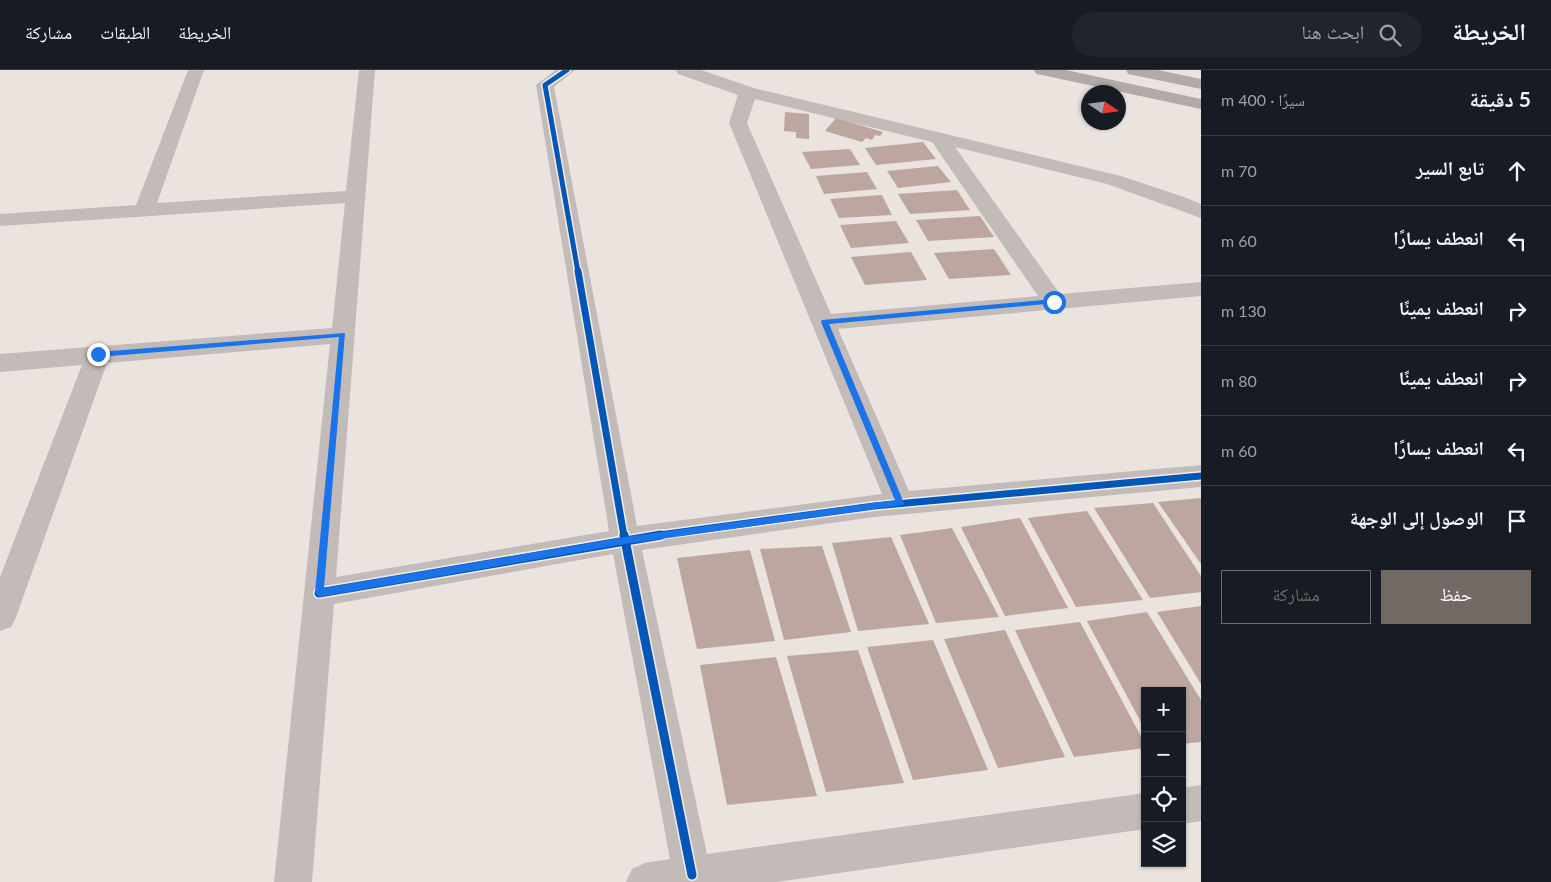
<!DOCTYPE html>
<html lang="ar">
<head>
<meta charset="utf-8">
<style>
  :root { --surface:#171b24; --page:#20242c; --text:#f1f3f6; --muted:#9ea1a6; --line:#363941; --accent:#736a66 }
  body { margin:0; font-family:Lato,"Noto Naskh Arabic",sans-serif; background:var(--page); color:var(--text); direction:rtl }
  .controls { position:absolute; right:15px; bottom:15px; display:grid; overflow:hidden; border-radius:0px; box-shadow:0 1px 4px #0004 }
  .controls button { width:45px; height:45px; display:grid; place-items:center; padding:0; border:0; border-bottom:1px solid var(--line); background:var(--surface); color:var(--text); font:25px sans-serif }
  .compass { position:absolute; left:1081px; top:15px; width:45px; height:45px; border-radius:50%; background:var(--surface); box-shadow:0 1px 4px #0004; rotate:103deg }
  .stop { position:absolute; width:15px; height:15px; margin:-11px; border:4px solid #1a73e8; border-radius:50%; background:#fff }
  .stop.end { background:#1a73e8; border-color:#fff; box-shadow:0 1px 5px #0008 }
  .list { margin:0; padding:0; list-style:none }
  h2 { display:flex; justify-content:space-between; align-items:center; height:65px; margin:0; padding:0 20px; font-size:21px }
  h2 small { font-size:16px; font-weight:400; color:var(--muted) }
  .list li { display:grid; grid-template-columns:32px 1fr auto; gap:15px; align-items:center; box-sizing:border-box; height:70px; padding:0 20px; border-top:1px solid var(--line) }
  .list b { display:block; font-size:19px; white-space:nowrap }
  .list em { font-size:16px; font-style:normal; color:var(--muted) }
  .actions { display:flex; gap:10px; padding:15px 20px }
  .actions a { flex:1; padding:11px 0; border:1px solid var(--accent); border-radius:0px; text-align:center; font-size:18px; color:var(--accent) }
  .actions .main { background:var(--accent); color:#fff }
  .icon { flex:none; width:28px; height:28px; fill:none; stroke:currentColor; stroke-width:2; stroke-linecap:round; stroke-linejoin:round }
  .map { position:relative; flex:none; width:1201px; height:812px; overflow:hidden; direction:ltr }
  header { display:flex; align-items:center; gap:30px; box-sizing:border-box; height:70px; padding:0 25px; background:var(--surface); border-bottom:1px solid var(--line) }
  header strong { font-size:24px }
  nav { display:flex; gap:28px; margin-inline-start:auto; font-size:18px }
  .search { width:350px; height:45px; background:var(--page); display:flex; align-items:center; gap:12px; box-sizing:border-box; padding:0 18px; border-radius:28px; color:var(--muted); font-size:19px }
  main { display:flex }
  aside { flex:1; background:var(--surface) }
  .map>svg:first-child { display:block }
  .building { fill:#bda5a0 }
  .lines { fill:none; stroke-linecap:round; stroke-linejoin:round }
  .minor { fill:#c3bbb7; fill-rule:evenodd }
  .major { fill:#b2aaa6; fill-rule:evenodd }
  .cycleway-far2-casing { stroke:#f8ede4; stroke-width:8 }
  .cycleway-far1-casing { stroke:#f8ede4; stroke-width:10 }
  .cycleway-casing { stroke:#f8ede4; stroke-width:12 }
  .cycleway-far2 { stroke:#0057b8; stroke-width:5 }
  .cycleway-far1 { stroke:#0057b8; stroke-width:7 }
  .cycleway { stroke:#0057b8; stroke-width:9 }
  .route { fill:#1a73e8 }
</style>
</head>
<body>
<header>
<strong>الخريطة</strong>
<div class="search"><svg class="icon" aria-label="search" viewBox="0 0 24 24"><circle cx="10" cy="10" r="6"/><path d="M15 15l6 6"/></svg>ابحث هنا</div>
<nav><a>الخريطة</a><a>الطبقات</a><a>مشاركة</a></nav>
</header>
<main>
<aside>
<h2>5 دقيقة<small>سيرًا · 400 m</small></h2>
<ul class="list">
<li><svg class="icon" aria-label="ahead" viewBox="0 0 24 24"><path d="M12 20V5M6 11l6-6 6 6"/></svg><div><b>تابع السير</b></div><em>70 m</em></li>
<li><svg class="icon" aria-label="left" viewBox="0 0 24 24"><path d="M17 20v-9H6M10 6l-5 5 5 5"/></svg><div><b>انعطف يسارًا</b></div><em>60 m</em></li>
<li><svg class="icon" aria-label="right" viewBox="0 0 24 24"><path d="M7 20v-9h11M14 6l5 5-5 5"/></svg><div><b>انعطف يمينًا</b></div><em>130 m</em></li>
<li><svg class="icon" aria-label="right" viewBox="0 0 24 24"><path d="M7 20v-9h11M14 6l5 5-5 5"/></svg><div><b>انعطف يمينًا</b></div><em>80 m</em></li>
<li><svg class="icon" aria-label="left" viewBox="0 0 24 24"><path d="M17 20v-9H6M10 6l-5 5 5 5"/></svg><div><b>انعطف يسارًا</b></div><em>60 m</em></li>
<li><svg class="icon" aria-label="arrive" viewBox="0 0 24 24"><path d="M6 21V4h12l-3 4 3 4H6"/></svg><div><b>الوصول إلى الوجهة</b></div></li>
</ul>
<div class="actions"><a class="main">حفظ</a><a>مشاركة</a></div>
</aside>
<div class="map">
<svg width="1201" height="812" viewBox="0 0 1201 812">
  <rect width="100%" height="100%" fill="#eae3de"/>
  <g class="building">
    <polygon points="785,42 809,44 809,69 796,68 796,62 784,61"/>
    <polygon points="836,48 883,62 880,66 875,65 872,70 866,68 862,72 825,61"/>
    <polygon points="923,72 936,89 876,95 865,78"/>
    <polygon points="850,79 860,95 811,99 802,82"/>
    <polygon points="938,96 951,112 898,118 887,101"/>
    <polygon points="867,102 877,119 824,124 816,106"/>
    <polygon points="957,120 970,140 910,144 898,124"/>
    <polygon points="882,125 892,145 839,148 830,129"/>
    <polygon points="980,146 994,167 928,171 916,150"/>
    <polygon points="896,151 909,173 851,178 840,155"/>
    <polygon points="994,179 1011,205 949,209 934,183"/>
    <polygon points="911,182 927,210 865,215 851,187"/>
    <polygon points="1201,428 1201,494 1158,432"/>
    <polygon points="1153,433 1201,506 1201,522 1150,528 1094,438"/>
    <polygon points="1087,441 1143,530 1076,537 1028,448"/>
    <polygon points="1020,448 1068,538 1005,546 961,457"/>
    <polygon points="952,458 999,547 936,553 900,465"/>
    <polygon points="891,467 929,554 858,561 832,473"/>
    <polygon points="822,476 851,562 784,570 760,479"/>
    <polygon points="750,480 775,571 697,579 677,488"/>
    <polygon points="1201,536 1201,614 1157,542"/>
    <polygon points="1147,542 1201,630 1201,672 1182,674 1182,621 1145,621 1145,660 1087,551"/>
    <polygon points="1080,552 1145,674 1145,678 1074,687 1015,560"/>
    <polygon points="1005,560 1065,687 998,698 944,569"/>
    <polygon points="933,570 988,700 913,710 867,577"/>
    <polygon points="858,580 904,713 826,722 787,586"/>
    <polygon points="776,587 817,726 727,735 700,595"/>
  </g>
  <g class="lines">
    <g class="minor">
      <path d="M188 0H204L157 133 346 121 359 0H375L336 507 609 461 536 15 556 0H575L554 17 637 456 882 424 729 53 738 25 678 4 676 0H701L754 18 1121 106 1184 127 1201 134V148L1107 114 955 77 1060 224 1201 212V226L838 259 909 421 1201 395V417L874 447 642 480 707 784 1145 723V759L777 812H626L632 799 645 793 670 789 613 484 334 534 312 812H274L330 274 107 293 16 547 11 557 0 561V507L82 295 0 302V284L332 258 345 133 0 156V144L136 135ZM755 29 932 72 1038 226 831 244 747 53Z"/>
      <polygon points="1201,715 1201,751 1182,754 1182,718"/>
    </g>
    <g class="major">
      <polygon points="1034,0 1066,0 1201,29 1201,39 1042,5 1036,4"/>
      <polygon points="1126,0 1158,0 1201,9 1201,19 1128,4"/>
    </g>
    <g class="cycleway-far2-casing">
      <polyline id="cycleway-far2" points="567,0 545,15 578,202"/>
    </g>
    <g class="cycleway-far1-casing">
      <g id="cycleway-far1">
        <polyline points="578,201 624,466"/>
        <polyline points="652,466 874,436 1201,406"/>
      </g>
    </g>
    <g class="cycleway-casing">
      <g id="cycleway">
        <polyline points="624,465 692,805"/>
        <polyline points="319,523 661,465"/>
      </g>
    </g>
    <use href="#cycleway-far2" class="cycleway-far2"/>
    <use href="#cycleway-far1" class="cycleway-far1"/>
    <use href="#cycleway" class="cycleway"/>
  </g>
  <polygon class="route" points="1054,229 1057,230 1057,233 829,254 904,433 903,435 625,474 319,527 315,523 339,267 98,287 94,284 98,282 345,263 324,518 625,467 895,430 821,252 822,250"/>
</svg>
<div class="controls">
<button>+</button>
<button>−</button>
<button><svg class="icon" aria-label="locate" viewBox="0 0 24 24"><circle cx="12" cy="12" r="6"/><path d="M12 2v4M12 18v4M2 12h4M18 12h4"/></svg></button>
<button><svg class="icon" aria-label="layers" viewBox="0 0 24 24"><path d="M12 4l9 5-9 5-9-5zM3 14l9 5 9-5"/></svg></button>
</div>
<svg class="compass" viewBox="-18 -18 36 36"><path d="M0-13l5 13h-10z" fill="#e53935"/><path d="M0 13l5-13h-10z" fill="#9ea1a6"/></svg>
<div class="stop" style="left:1054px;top:232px"></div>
<div class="stop end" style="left:98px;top:284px"></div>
</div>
</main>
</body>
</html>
